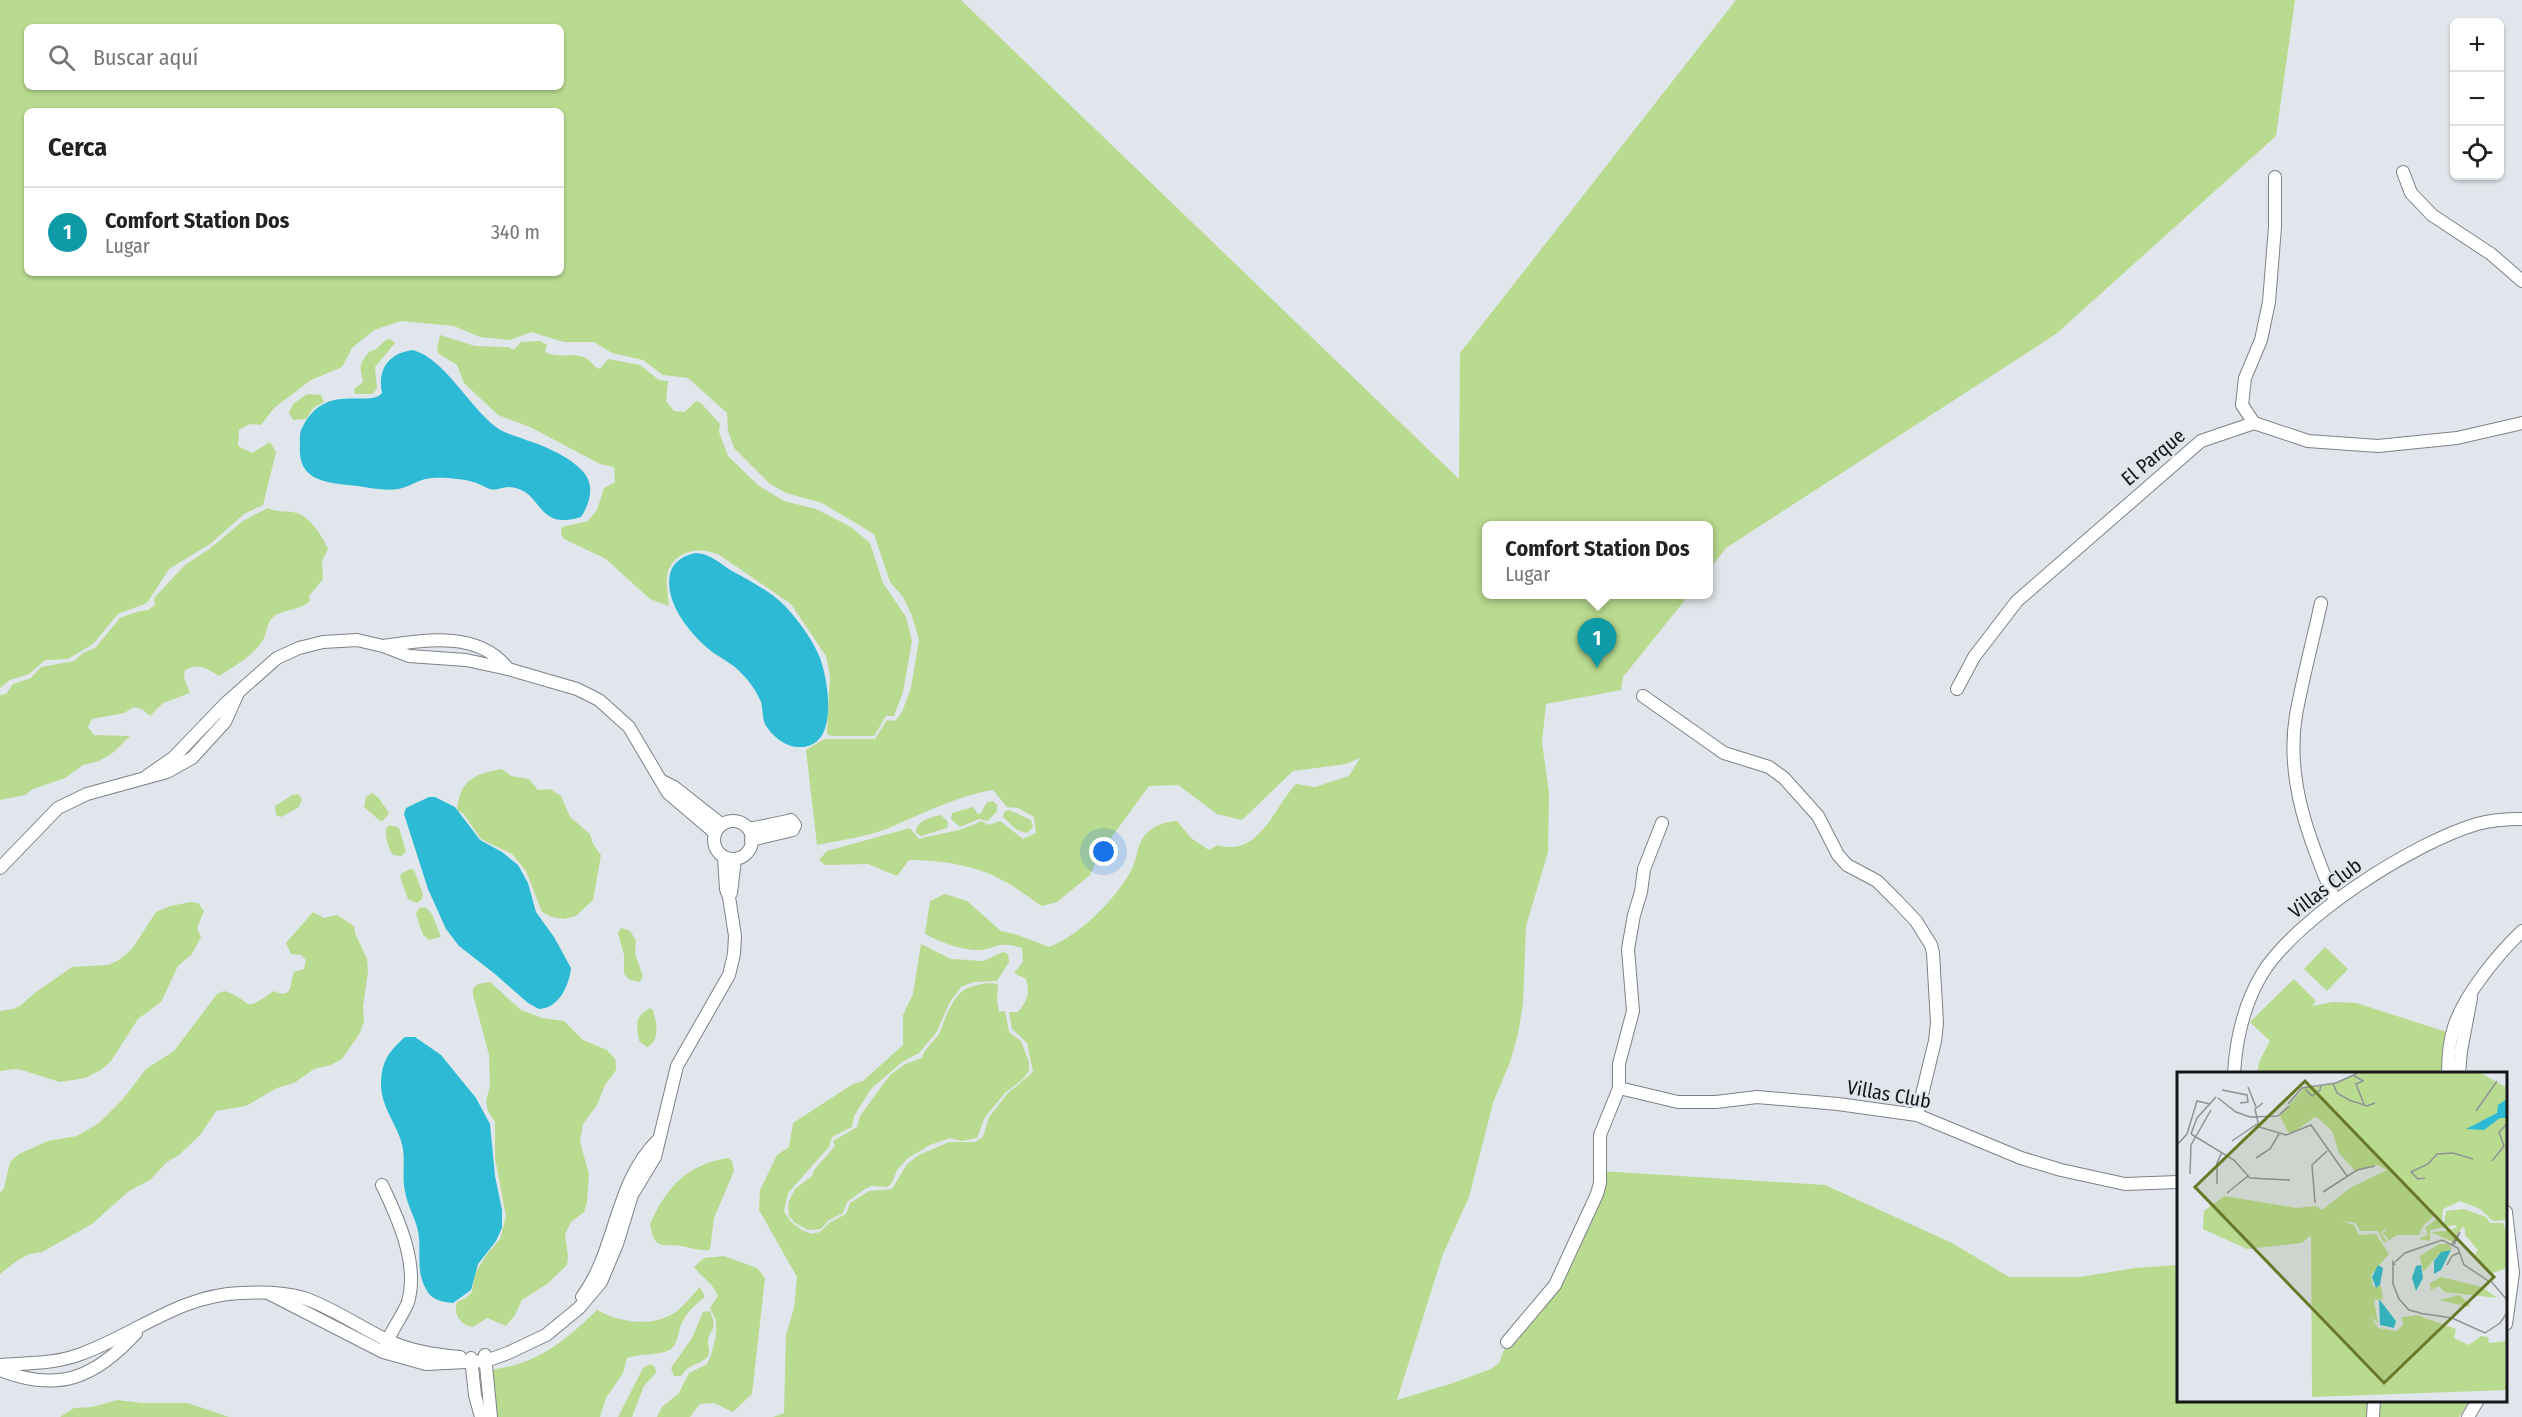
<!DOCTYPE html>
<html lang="es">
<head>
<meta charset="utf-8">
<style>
  :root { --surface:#fff; --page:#f2f2f2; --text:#222; --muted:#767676; --line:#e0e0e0; --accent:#697826 }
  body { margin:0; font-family:"Fira Sans Condensed",sans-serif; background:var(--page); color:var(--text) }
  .controls { position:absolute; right:18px; top:18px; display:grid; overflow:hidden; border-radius:9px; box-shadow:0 2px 4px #0004 }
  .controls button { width:54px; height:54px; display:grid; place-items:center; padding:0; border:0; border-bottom:2px solid var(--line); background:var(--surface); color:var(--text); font:30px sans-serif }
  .you { position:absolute; left:1104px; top:852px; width:21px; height:21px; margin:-15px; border:4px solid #fff; border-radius:50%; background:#1a73e8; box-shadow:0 0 0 9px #1a73e833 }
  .badge { display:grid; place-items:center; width:39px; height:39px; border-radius:50%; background:var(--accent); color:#fff; font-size:20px; font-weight:700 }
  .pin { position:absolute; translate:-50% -50px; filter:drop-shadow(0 2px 3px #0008) }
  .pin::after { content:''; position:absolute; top:32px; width:21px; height:18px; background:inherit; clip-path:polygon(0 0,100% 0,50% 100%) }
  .popup { position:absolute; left:1482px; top:521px; width:231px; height:78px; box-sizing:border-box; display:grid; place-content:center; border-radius:9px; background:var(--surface); filter:drop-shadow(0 2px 4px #0005); font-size:20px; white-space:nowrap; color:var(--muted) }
  .popup b { font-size:22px; color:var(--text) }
  .popup::after { content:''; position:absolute; left:50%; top:100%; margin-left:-12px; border:12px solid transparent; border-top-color:var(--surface) }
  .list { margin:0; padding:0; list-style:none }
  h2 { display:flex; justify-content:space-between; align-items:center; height:78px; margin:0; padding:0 24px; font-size:26px }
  h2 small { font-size:20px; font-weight:400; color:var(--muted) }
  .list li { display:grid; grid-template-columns:39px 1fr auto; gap:18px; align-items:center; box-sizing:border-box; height:90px; padding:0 24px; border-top:2px solid var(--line) }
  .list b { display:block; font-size:22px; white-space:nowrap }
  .list p { margin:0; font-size:20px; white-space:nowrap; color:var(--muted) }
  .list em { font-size:20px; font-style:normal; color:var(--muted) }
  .icon { flex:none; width:33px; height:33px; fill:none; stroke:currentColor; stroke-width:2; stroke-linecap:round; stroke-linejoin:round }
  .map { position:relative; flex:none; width:2522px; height:1417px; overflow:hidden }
  .search { position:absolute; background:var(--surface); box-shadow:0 2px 4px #0004; left:24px; top:24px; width:540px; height:66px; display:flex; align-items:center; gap:15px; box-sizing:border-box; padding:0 21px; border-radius:9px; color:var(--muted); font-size:22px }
  .panel { position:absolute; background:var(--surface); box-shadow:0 2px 4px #0004; left:24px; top:108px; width:540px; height:168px; border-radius:9px }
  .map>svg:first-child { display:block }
  .green { fill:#b9db8f; fill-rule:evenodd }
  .water { fill:#2dbad4 }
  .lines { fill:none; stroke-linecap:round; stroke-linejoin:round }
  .street-casing { stroke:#7c8287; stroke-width:14 }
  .street { stroke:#fff; stroke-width:12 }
  .labels { text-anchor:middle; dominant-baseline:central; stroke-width:4.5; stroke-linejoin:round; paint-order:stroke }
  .street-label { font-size:20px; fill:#151719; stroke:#e0e6eb }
  .inset-road { fill:none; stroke:#8f9397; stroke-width:1.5 }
  .view { fill:#697826; fill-opacity:0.15; stroke:#697826; stroke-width:3 }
  .inset-edge { fill:none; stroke:#151719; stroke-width:3 }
</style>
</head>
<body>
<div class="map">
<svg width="2522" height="1417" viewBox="0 0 2522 1417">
  <rect width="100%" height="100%" fill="#e0e6eb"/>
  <g class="green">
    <path d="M0 0H961L1459 479 1460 353 1736 0H2295L2276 136 2056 334 1726 548 1708 571V526H1486V594L1689 595 1623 677 1621 690 1546 704 1542 742 1549 793 1548 852 1526 926 1523 1003 1518 1034 1510 1062 1493 1103 1469 1197 1443 1254 1397 1400 1453 1383 1491 1369 1499 1363 1507 1342 1555 1285 1600 1171 1825 1185 1952 1243 2009 1277H2080L2135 1268 2178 1265V1400L2469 1401 2459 1417H773L784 1413 786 1335 794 1308 797 1277 759 1210 760 1190 777 1155 789 1147 793 1123 853 1084 863 1081 903 1045V1015L913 994 921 944 951 959 984 961 1003 952 1008 954 1009 962 997 981 973 982 961 987 950 1002 936 1033 919 1053 902 1062 871 1089 854 1116 852 1127 832 1137 829 1147 788 1193 784 1211 791 1222 802 1230 812 1234 820 1232 829 1223 846 1214 850 1203 869 1191 892 1189 907 1164 919 1155 949 1142H975L983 1137 989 1117 1007 1094 1033 1072 1027 1043 1012 1029 1009 1012H1018C1028 1000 1030 993 1026 979L1014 973 1023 962 1022 948C996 939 995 951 975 950 958 949 940 942 925 934L930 901 945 894 967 901 1001 931 1018 935 1049 947C1080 935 1116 899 1132 869 1137 859 1137 844 1145 835 1155 825 1164 822 1177 821L1191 838 1209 850 1218 845C1259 858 1274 807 1296 784L1315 787 1349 776 1360 758 1346 764 1293 771 1242 820 1217 814 1178 785 1149 786 1100 853 1090 875 1057 902 1042 906C1029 898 1017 888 1004 881 976 865 940 860 909 860L897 876 868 864 825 865 819 860 827 851 910 828 919 839C940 833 962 832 981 821L989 825 1000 821 1023 839 1036 833 1034 817 1018 808 1007 807 993 790C960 795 921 814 889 828 867 837 841 840 817 845L806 750 824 739H875L887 720 895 721 902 712 911 688 919 640 912 616 903 597 890 582 874 534 822 503 786 493 770 484 734 448 728 431 727 413 688 378 663 375 643 360 612 353 594 342H564L531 332 510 340 480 337 454 326 401 321 374 330 352 348 342 367 311 380 274 408 261 425 250 424 239 430 238 446 252 453 270 442 276 452 263 505 244 514 210 544 169 569 147 603 118 614 93 644 68 659 45 660 29 674 10 680 0 688ZM27 27H561V87H27ZM27 111H561V273H27Z"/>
    <path d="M440 335 475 346 508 347 514 350 521 342 540 341 547 345 545 352C561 361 582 347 595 367L600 369 608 359 640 365 659 380 668 381 666 401 674 411 685 412 696 401 701 403 720 424 719 432 728 456 759 486 784 501 816 509 851 527 870 543 883 583 906 617 912 641 903 692 894 716H886L874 736H831L827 734 830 675 826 656 791 604 721 556C701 545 672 550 667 576 666 585 668 597 669 606L650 599 606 559 564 539 561 534 562 527 588 521 597 510 604 488 615 482 614 467 600 464 530 427 498 415 464 383 457 365 439 354 437 350Z"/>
    <path d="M387 339 392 340 395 343 375 367 377 389 372 394H355L354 389 363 382C360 366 358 365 370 351L375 350Z"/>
    <polygon points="307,394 321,395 324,402 313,408 306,419 293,420 289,413 293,404"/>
    <path d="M268 508C277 513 287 510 297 513 309 516 324 538 328 549L322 561 323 579 309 596 310 601C300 610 287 609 276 615 266 620 268 632 263 640 253 656 235 666 219 676 207 669 201 662 185 670L184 678 190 693 163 703 150 716 142 709 134 707 124 713 92 719 88 727 94 735 130 736 114 752 99 761 83 765 65 778 33 789 25 795 0 800V695L6 694 13 684 31 678 41 667 74 661 83 653 95 648 120 618 136 612 148 610 155 605 154 598 185 565 208 550 243 521Z"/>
    <path d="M502 769 511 776 529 779 538 790 550 789 561 796 570 817 590 834 593 844 601 855 593 900 576 916 564 919 552 917 542 912 526 871 512 854 481 839 463 813 457 810C460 779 475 774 502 769Z"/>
    <polygon points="372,793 378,797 389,813 383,821 379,820 364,807 366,797"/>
    <polygon points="298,794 302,799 299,807 281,817 276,815 275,806 292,795"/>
    <polygon points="993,801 997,805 997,811 988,821 979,819 960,827 951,819 952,813 973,807 978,814 981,813 987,802"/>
    <polygon points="1009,810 1031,820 1033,827 1027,833 1017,830 1003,817 1004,812"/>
    <path d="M941 815 948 822 947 828 921 836 916 833C915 821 931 817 941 815Z"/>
    <path d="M390 825 399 828 406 852 401 856 393 855C388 848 385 836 386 828Z"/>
    <polygon points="410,869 414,870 423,894 422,899 417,903 408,899 400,877 402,873"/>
    <polygon points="191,902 198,903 204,911 197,928 201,937 192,954 178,966 161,1002 138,1019 111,1061 101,1070 85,1078 60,1082 22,1070 14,1069 0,1071 0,1011 13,1009 20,1006 36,992 72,967 108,965 119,960 132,949 156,912 170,906"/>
    <polygon points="425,907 432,914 441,937 429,940 423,935 416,914 419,908"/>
    <path d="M313 912 324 918 337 915 354 926 355 933 367 959 368 971 363 1007 364 1021 360 1033 342 1059 331 1065 314 1069 294 1083 277 1088 246 1106 216 1111 201 1134 179 1155 167 1162 150 1180 129 1191 92 1224 42 1252 30 1254 18 1260 0 1274V1193L4 1188 10 1162 19 1154 48 1141 77 1136 99 1123 123 1099 146 1069 174 1051 217 994 224 991C256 1001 239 1015 274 991 294 1000 289 984 294 972L304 969 306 960 301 955 291 954 286 943Z"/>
    <polygon points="621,928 630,931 636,940 635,954 643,976 640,982 630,980 624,974 624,955 618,933"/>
    <polygon points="2325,947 2348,969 2327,991 2304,969"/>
    <polygon points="2294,979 2316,1001 2312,1006 2333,1002 2356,1003 2450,1033 2444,1073 2257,1073 2260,1060 2270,1041 2250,1022"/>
    <path d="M490 982 521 1010 542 1018 564 1021 583 1040 607 1050 615 1059 616 1065V1070L605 1085 597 1105 583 1124 580 1142 589 1174 587 1202 584 1212 571 1222 565 1234 568 1256 567 1265 547 1284 522 1300 515 1315 506 1326 487 1318 473 1327C460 1325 453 1314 457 1302L466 1298 472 1292 475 1273 487 1254 500 1239 506 1216 495 1158V1122L488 1111 486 1101 490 1086 489 1055 473 995V989L478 984Z"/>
    <path d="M988 983 998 984 997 1000 999 1012 1005 1011 1009 1032 1021 1041 1029 1062V1071L1023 1079 1005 1093 985 1117 977 1138 962 1141 950 1138 930 1145 908 1158 897 1170 892 1183 887 1187 871 1186 865 1189 847 1202 843 1213 829 1220 821 1229 808 1230 795 1223 789 1216 788 1203 795 1189 812 1176 814 1170 835 1146 833 1141 857 1127 860 1116 890 1075 905 1064 922 1058C925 1048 932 1043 939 1034 942 1029 943 1022 946 1016 957 992 962 987 988 983Z"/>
    <path d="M650 1008 653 1010C657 1022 660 1042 647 1047L639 1041C637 1023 633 1019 650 1008Z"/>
    <path d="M728 1158 732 1161 734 1171 714 1218 710 1250C703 1251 694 1249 686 1247 665 1241 655 1255 650 1224 667 1187 686 1165 728 1158Z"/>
    <path d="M724 1256 757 1268 765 1278 752 1394 733 1412 714 1403 700 1404 690 1417H657L662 1407 679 1393 689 1373 707 1364 711 1355 716 1336V1320L710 1308 718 1296C713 1283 702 1278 694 1267L704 1258Z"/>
    <path d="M700 1287 705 1297C697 1303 688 1311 683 1321 678 1329 679 1341 672 1348 664 1356 639 1353 627 1358L623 1373 606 1398 600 1417H498L492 1370C500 1367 507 1368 515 1365 549 1355 572 1334 597 1310 620 1323 655 1328 677 1311 686 1304 692 1295 700 1287Z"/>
    <path d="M710 1311C719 1333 708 1329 708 1343 709 1350 711 1356 704 1360 694 1366 688 1365 681 1376H674L671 1368 692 1338 703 1312Z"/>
    <polygon points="650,1364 655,1367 656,1373 644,1386 632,1417 618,1417 643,1368"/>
    <polygon points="117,1400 142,1403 188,1403 229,1417 60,1417 74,1408 92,1407"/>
  </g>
  <g class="water">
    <path d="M413 350C445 359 469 407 496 427 505 434 517 436 526 440 545 446 573 458 585 474 595 488 589 505 581 517 534 532 544 488 508 487 502 487 496 491 490 489 484 487 479 483 473 482 465 479 442 477 433 478 420 478 410 487 398 489 385 491 371 488 358 486 330 483 297 483 300 446 300 441 299 433 302 428 325 380 369 409 382 393 377 369 389 353 413 350Z"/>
    <path d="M696 553C711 554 719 563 732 571 750 581 770 591 785 606 798 620 813 640 820 658 829 683 840 750 797 747 784 746 771 735 765 724 762 717 763 708 761 702 757 692 750 682 743 675 734 664 722 659 711 651 690 634 664 602 670 574 673 561 685 555 696 553Z"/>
    <path d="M429 797H435L455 807 480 840 502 852 518 865 528 883 536 912 554 937 571 968C569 986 559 1008 539 1009L528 1003 495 974 459 946 446 929 428 889 404 814 406 808Z"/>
    <path d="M405 1037H415L441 1055 476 1098 490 1124 495 1176 502 1210V1228L496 1241 478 1264 471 1290 453 1303C442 1302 431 1300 426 1289 415 1270 422 1251 418 1231 415 1217 407 1205 405 1191 402 1178 405 1163 403 1149 399 1126 381 1109 381 1084 381 1062 389 1051 405 1037Z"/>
  </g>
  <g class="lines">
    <g class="street-casing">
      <g id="street">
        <polyline points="2403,172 2411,193 2432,215 2491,254 2522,281"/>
        <polyline points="2254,423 2242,405 2245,378 2261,340 2269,302 2275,227 2275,177"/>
        <path d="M2321 603C2313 640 2303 677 2296 715 2285 780 2310 842 2335 901"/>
        <path d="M383 646C424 640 479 630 508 669"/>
        <polyline points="1957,689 1974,657 2017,601 2201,441 2254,423 2308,441 2378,446 2457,438 2522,423"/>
        <polyline points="1643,696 1724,753 1769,767 1784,778 1818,816 1838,855 1847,865 1877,881 1897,901 1916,921 1931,945 1933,953 1937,1023 1935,1041 1917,1115"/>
        <polyline points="147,776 173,758 226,703 277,658 299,648 323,642 357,640 383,646 409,656 466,660 508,669 577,689 599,700 629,727 668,793 715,833"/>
        <polyline points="662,781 674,787 721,824"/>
        <circle cx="733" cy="840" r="19"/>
        <polyline points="749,829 788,821 791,820 795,825 793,830 751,840"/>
        <polyline points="0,868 58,808 87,794 167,772 192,758 225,722 238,693"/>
        <polyline points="731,893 735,859"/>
        <path d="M2234 1074C2236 1038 2244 1004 2262 974 2297 917 2413 843 2477 824 2491 820 2507 819 2522 819"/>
        <path d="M2448 1074C2448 1058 2449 1042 2454 1027 2464 995 2498 954 2522 931"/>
        <polyline points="2459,1074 2461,1051 2471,998"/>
        <polyline points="1619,1088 1678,1102 1716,1102 1757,1097 1838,1104 1917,1115 2021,1158 2061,1170 2125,1184 2178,1182"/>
        <path d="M382 1185C398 1218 419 1264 408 1302 402 1318 389 1332 385 1348"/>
        <polyline points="2506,1212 2513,1273 2506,1324"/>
        <polyline points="270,1294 383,1352 426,1364 486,1361 508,1353 546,1335 579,1308 601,1282 617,1244 632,1195 655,1157 677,1066 729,975 734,954 735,936 729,897 726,889 724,857"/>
        <path d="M582 1297C617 1250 614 1183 658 1140"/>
        <polyline points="1507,1342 1555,1285 1597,1194 1600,1183 1600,1135 1619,1088 1619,1064 1633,1011 1628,949 1634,915 1641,892 1644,869 1662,823"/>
        <polyline points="485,1355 491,1417"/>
        <polyline points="471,1358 475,1395 481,1417"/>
        <path d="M0 1365C27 1363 55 1364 81 1354 136 1334 180 1295 241 1293 261 1292 284 1292 304 1298 333 1308 358 1326 385 1339 408 1351 435 1355 460 1357"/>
        <path d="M0 1370C58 1393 95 1378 136 1333"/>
        <polyline points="2373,1417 2374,1400"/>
        <polyline points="2468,1417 2478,1400"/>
      </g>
    </g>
    <use href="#street" class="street"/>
  </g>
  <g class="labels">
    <g class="street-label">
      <text transform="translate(2153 457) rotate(-40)">El Parque</text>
      <text transform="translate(2325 888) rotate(-37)">Villas Club</text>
      <text transform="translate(1889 1094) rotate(10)">Villas Club</text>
    </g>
  </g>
  <g transform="translate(2177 1072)">
    <rect width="330" height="330" fill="#e0e6eb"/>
    <path d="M184 1H304L330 16V148L316 149 303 137 283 129 266 137 265 149 257 144 246 154 242 163H220L211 169 210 165 205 161 210 158 207 157 204 161 210 169 207 171 201 159H183L179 151 165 149 177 153 182 163 199 162 212 182 194 203 196 215 204 214 206 227 197 228 201 251 194 245 201 256 220 259 226 253 225 245 240 243 279 257 277 266 292 273 304 264 311 265 312 271 329 269 330 318 135 325 134 163 125 171 70 177 26 157 27 139 47 124 120 136 139 134 145 138 173 116 210 98 200 93 178 99 162 81 155 59 142 47 138 45 117 60H111L103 44 127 16 151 13ZM287 137 309 145 313 151H326L330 161V196L316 201 307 197 297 184 301 178 288 163V158L286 154 276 170 254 160 270 159 280 155 278 153 253 158V169L242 167 251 162 248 156 258 148 267 151 269 139ZM262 172H272L275 177 263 181 246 200 243 184ZM264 205 305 215 320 226 268 220 262 214 254 218 253 211ZM282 223 293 232 292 235 262 228Z" fill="#b9db8f"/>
    <path d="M330 27V46H323L307 58 289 57 320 41 321 33ZM274 178 264 198 257 202V189L264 180ZM201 193 206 196 203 213 199 216 195 205ZM244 193 246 206 239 219 235 206 239 194ZM202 227 219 249 217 256 203 253Z" fill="#2dbad4"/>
    <path class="inset-road" d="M176 3 186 9 179 12 187 32M156 11 160 21 172 28 190 34 198 31M71 15 79 35M45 18 70 23 71 30 63 31M129 18 135 24 143 18 144 13M41 26 59 40 73 45 101 44 112 34M86 31 78 37 82 55 109 63 134 53 170 104M111 32 125 16 159 11 181 1M299 39 320 9M14 62 57 88 73 106 113 108M14 62 20 46 39 25M55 69 80 52M0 73 10 62 20 29 33 32M79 86 93 77 102 62M315 89 327 74 322 60 330 52M13 102 14 73 34 38M248 106 241 107 234 100 251 92 260 82 276 81 296 87M40 112V91L45 80M146 120 180 98 198 94M50 121 71 104M138 131 135 93 150 79M275 172 283 160 277 173M218 190 228 181 265 168 281 176 287 193M286 192 313 210M218 193 216 190V212L222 227 232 238 244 241M270 193 275 184 283 180M313 208 330 228M242 241 275 246 308 261 323 251 330 241"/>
    <path class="view" d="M128 9 317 205 207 311 18 115Z"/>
    <rect width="330" height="330" class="inset-edge"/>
  </g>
</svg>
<div class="controls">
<button>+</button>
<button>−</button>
<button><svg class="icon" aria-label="locate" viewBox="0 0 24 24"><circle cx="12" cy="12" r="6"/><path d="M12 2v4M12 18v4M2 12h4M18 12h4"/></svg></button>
</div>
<div class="you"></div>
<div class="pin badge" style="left:1597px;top:668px;background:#0f9aa8">1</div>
<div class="popup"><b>Comfort Station Dos</b>Lugar</div>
<div class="search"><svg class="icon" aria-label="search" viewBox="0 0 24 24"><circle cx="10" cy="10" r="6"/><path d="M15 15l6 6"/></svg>Buscar aquí</div>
<section class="panel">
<h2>Cerca<small></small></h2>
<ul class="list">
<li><span class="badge" style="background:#0f9aa8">1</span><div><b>Comfort Station Dos</b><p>Lugar</p></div><em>340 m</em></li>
</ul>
</section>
</div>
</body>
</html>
